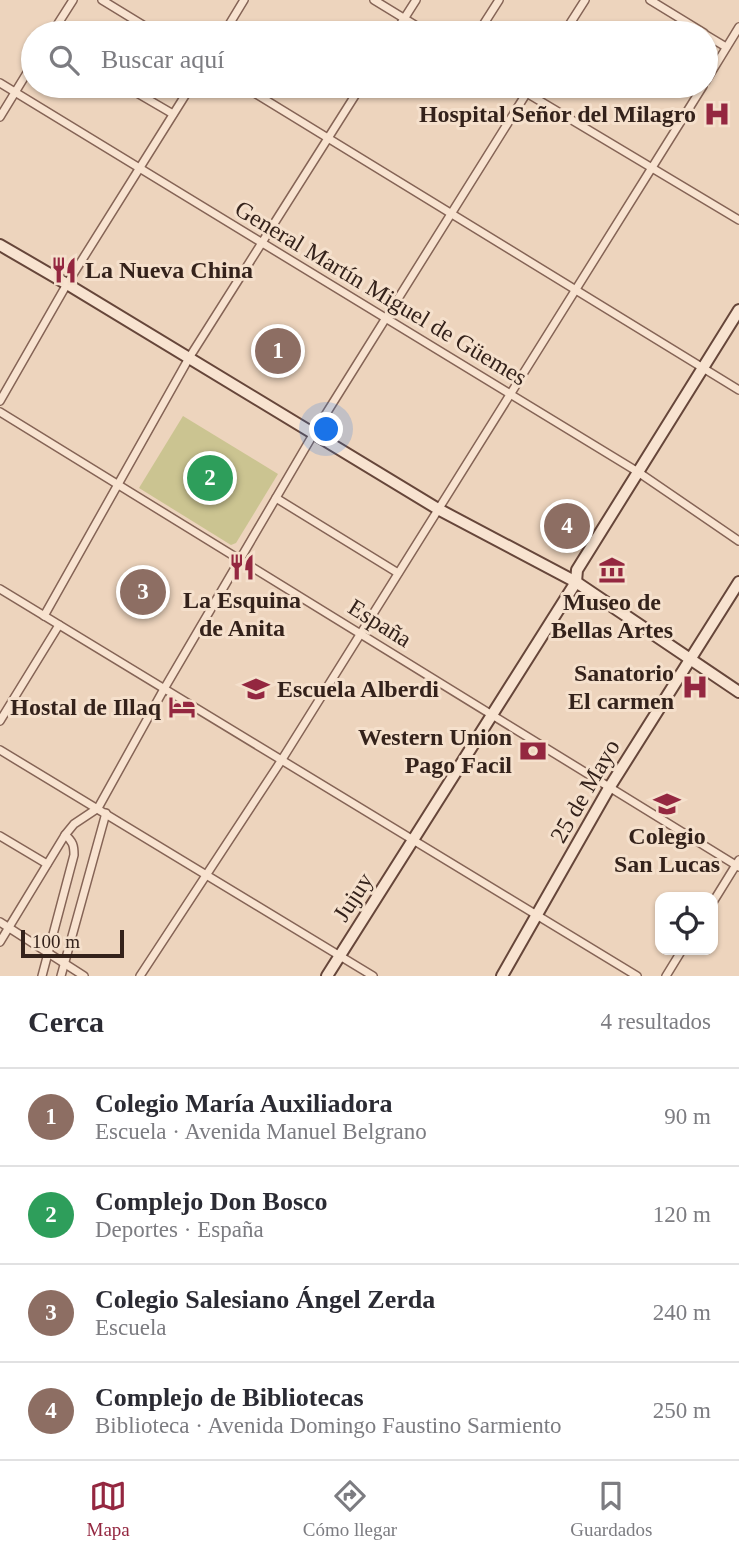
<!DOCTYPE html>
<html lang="es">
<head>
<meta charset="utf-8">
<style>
  :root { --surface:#fff; --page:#f2f2f3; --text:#2b2b33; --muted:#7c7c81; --line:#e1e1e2; --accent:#942740 }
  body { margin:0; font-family:Georgia,serif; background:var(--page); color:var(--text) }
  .controls { position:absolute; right:21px; bottom:21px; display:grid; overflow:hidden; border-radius:14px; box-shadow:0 2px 5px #0004 }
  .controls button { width:63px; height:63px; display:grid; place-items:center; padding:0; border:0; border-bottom:2px solid var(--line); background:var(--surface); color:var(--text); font:35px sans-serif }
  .scale { position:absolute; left:21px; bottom:18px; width:103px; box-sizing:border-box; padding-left:7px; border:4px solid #34221b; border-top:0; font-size:19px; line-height:24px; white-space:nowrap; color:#34221b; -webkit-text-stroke:5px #f5e0cc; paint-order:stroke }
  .you { position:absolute; left:327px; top:430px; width:24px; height:24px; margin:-18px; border:5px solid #fff; border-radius:50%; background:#1a73e8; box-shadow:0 0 0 10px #1a73e833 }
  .badge { display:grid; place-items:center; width:46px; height:46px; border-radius:50%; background:var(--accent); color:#fff; font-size:23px; font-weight:700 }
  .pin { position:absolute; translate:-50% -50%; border:4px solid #fff; box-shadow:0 2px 7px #0006 }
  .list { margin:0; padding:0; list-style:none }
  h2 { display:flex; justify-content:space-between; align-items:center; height:91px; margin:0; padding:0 28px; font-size:30px }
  h2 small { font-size:23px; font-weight:400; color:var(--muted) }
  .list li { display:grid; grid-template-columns:46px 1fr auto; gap:21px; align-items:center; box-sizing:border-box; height:98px; padding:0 28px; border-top:2px solid var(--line) }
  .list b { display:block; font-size:26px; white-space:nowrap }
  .list p { margin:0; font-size:23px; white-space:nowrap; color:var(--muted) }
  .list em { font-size:23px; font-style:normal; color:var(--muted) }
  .icon { flex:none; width:38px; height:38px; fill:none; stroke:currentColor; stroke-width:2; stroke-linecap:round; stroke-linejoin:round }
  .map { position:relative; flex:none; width:739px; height:976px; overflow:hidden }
  .search { position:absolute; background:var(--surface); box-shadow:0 2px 5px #0004; left:21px; right:21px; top:21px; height:77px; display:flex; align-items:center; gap:18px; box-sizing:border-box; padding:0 24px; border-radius:38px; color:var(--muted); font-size:26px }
  .sheet { height:483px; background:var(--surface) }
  nav { display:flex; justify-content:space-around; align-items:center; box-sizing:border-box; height:98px; border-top:2px solid var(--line); background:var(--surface); font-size:19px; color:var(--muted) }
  nav a { display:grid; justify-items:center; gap:4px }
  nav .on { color:var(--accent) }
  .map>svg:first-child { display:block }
  .green { fill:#cbc491 }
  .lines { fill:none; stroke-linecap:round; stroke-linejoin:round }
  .minor-casing { stroke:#856456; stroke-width:10 }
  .secondary-casing { stroke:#66463a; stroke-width:14 }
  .minor { stroke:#f8e3d0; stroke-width:7 }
  .secondary { stroke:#f8e3d0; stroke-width:10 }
  .labels { text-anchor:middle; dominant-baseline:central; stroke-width:6; stroke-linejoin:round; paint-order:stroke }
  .poi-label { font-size:24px; font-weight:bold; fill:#34221b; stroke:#f5e0cc; text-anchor:end }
  .street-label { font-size:24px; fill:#34221b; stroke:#f5e0cc }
</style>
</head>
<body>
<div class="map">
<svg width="739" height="976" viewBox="0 0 739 976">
  <rect width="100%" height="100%" fill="#edd4bd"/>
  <polygon class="green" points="183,416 278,474 236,543 231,545 139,488"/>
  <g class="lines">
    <g class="minor-casing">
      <g id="minor">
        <polyline points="102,0 156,33"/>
        <polyline points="374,0 428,33"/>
        <polyline points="650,0 704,33"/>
        <polyline points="52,33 73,0"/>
        <polyline points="224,33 244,0"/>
        <polyline points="395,33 416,0"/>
        <polyline points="478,33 499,0"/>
        <polyline points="564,33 585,0"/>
        <polyline points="706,35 726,47"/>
        <polyline points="706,81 739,27"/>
        <polyline points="0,83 638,472 739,541"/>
        <polyline points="125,86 173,114"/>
        <polyline points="243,86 739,390"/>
        <polyline points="515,86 739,220"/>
        <polyline points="0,117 33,63"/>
        <polyline points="0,401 67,284 191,86"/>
        <polyline points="0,412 739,867"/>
        <polyline points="276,498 398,573"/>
        <polyline points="0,589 637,976"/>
        <polyline points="44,616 189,358 361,86"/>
        <polyline points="0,721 59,625"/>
        <polyline points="0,750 373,976"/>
        <polyline points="0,836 47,864"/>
        <polyline points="713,902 739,860"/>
        <polyline points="0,922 84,976"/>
        <polyline points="0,942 65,835 74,824 98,808 164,689 314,433 531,86"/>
        <path d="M42 976 74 855C74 846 73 841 65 835"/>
        <polyline points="61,976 106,813"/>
        <polyline points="140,976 281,761 703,86"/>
        <polyline points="666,976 682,950"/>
      </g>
    </g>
    <g class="secondary-casing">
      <g id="secondary">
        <polyline points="0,245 67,284 438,509 576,582 739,692"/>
        <polyline points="327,976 576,582 577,570 739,310"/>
        <polyline points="502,976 609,788 739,582"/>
      </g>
    </g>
    <use href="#minor" class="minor"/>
    <use href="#secondary" class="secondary"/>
  </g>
  <defs>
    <g id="hospital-bare" transform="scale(2.1)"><path d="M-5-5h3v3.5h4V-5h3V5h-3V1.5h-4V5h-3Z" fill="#942740" stroke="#f5e0cc" stroke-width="2.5" paint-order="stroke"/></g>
    <g id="restaurant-bare" transform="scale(2.1)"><path d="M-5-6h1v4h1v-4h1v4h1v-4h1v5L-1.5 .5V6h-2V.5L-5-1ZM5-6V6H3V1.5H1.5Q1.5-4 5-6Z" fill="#942740" stroke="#f5e0cc" stroke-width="2.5" paint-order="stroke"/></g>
    <g id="museum-bare" transform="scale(2.1)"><path d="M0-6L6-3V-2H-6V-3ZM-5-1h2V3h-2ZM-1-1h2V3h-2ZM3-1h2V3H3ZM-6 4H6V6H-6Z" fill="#942740" stroke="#f5e0cc" stroke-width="2.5" paint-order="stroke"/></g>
    <g id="school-bare" transform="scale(2.1)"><path d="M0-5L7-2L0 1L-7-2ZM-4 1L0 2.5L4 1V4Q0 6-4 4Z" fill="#942740" stroke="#f5e0cc" stroke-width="2.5" paint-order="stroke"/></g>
    <g id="hotel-bare" transform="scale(2.1)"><path d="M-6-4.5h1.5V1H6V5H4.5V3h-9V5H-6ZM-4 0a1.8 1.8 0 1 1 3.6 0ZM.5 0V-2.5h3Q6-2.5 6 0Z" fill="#942740" stroke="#f5e0cc" stroke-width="2.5" paint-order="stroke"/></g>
    <g id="bank-bare" transform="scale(2.1)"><path d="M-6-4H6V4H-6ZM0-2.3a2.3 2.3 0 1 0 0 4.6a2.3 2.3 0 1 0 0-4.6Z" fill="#942740" stroke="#f5e0cc" stroke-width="2.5" paint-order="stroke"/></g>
  </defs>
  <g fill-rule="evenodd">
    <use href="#hospital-bare" x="717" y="114"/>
    <use href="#restaurant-bare" x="64" y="270"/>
    <use href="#restaurant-bare" x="242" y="567"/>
    <use href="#museum-bare" x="612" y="570"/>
    <use href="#hospital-bare" x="695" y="687"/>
    <use href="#school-bare" x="256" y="689"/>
    <use href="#hotel-bare" x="182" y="707"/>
    <use href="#bank-bare" x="533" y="751"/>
    <use href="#school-bare" x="667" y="804"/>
  </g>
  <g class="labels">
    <g class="poi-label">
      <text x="696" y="114">Hospital Señor del Milagro</text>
      <text x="85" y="270" text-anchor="start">La Nueva China</text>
      <text x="242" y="600" text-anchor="middle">La Esquina<tspan x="242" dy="28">de Anita</tspan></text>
      <text x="612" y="602" text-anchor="middle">Museo de<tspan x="612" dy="28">Bellas Artes</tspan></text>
      <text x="674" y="673">Sanatorio<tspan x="674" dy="28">El carmen</tspan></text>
      <text x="277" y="689" text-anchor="start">Escuela Alberdi</text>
      <text x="161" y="707">Hostal de Illaq</text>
      <text x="512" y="737">Western Union<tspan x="512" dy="28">Pago Facil</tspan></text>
      <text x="667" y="836" text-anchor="middle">Colegio<tspan x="667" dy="28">San Lucas</tspan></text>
    </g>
    <g class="street-label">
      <text transform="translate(381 293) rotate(31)">General Martín Miguel de Güemes</text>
      <text transform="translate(380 623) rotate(32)">España</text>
      <text transform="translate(585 791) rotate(-60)">25 de Mayo</text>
      <text transform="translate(353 897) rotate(-57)">Jujuy</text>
    </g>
  </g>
</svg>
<div class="controls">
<button><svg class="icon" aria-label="locate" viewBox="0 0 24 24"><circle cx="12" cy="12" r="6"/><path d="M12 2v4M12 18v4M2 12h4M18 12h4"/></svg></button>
</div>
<div class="scale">100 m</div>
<div class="you"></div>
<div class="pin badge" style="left:278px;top:351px;background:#8d6e63">1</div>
<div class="pin badge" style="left:210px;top:478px;background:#2e9e5b">2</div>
<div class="pin badge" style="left:143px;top:592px;background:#8d6e63">3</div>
<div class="pin badge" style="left:567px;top:526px;background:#8d6e63">4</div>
<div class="search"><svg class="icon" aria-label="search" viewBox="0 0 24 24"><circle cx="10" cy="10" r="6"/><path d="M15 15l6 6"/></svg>Buscar aquí</div>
</div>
<section class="sheet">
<h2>Cerca<small>4 resultados</small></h2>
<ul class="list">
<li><span class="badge" style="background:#8d6e63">1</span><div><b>Colegio María Auxiliadora</b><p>Escuela · Avenida Manuel Belgrano</p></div><em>90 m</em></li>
<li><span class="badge" style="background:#2e9e5b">2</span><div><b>Complejo Don Bosco</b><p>Deportes · España</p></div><em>120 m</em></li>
<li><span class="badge" style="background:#8d6e63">3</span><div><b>Colegio Salesiano Ángel Zerda</b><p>Escuela</p></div><em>240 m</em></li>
<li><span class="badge" style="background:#8d6e63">4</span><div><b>Complejo de Bibliotecas</b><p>Biblioteca · Avenida Domingo Faustino Sarmiento</p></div><em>250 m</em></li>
</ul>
</section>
<nav>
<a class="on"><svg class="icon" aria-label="map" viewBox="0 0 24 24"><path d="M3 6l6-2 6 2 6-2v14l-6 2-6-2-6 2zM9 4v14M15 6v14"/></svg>Mapa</a>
<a><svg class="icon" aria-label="directions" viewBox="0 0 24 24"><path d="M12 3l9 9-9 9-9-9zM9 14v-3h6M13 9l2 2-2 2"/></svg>Cómo llegar</a>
<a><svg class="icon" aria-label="saved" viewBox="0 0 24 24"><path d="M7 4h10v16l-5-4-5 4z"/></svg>Guardados</a>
</nav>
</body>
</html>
